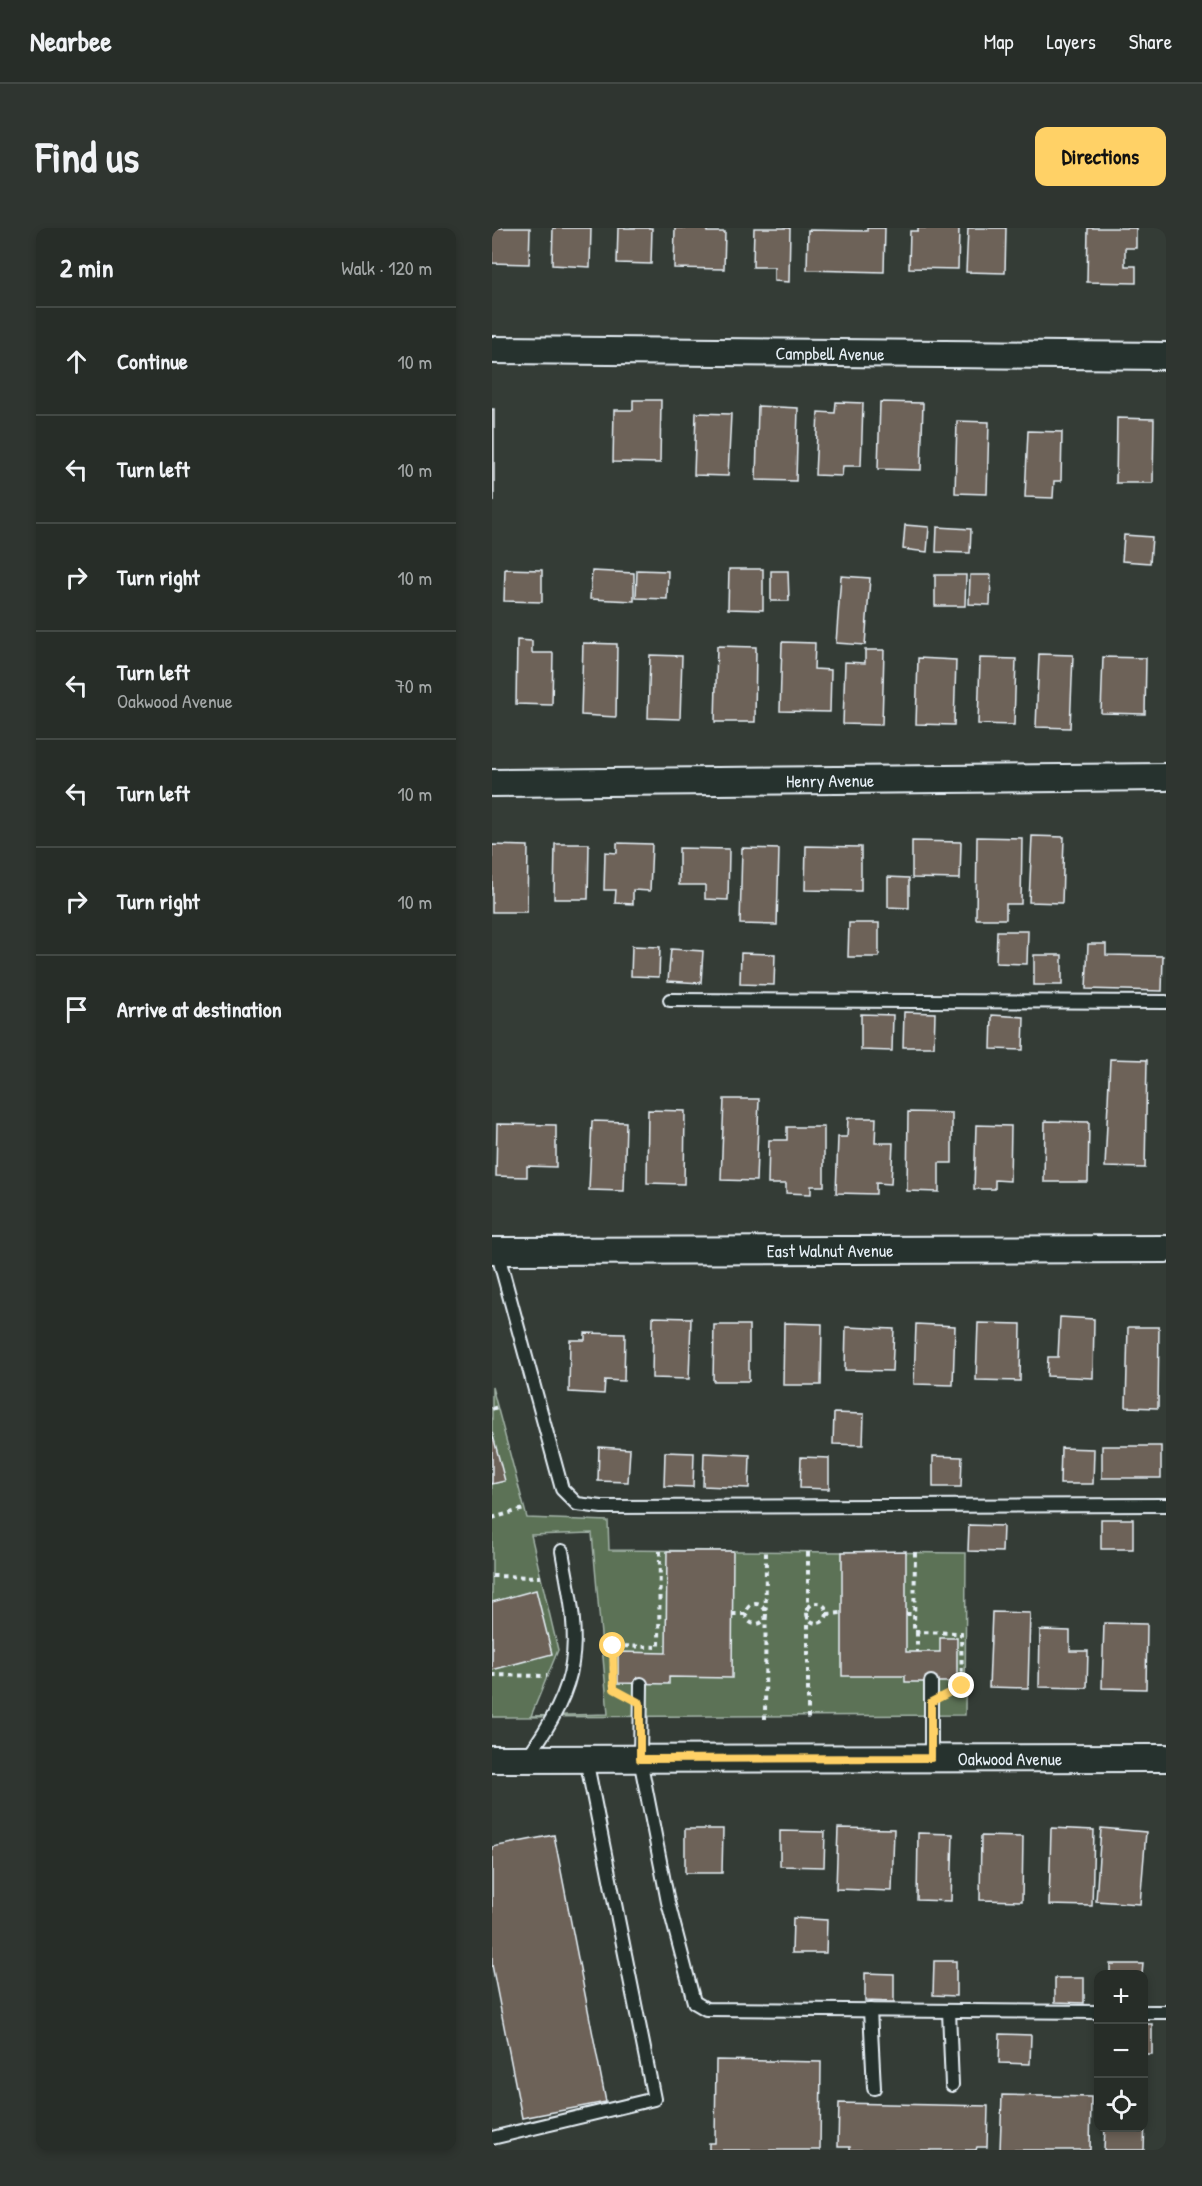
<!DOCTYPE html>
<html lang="en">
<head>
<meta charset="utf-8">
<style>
  :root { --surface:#272d28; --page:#2f3530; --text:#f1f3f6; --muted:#a4a8a8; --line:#434945; --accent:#ffd166 }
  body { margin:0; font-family:"Patrick Hand",sans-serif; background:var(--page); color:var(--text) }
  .controls { position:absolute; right:18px; bottom:18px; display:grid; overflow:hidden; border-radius:12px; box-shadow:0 3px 9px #0003 }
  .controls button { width:54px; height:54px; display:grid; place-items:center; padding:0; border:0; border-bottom:2px solid var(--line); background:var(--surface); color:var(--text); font:30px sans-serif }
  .stop { position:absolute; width:18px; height:18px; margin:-14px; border:4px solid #ffd166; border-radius:50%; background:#fff }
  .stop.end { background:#ffd166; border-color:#fff; box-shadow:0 2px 6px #0008 }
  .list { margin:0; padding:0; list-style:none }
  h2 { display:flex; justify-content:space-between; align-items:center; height:78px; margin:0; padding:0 24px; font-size:26px }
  h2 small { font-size:20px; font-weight:400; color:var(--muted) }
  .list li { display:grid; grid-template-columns:39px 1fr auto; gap:18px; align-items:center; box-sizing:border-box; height:108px; padding:0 24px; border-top:2px solid var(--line) }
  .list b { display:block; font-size:22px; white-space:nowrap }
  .list p { margin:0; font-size:20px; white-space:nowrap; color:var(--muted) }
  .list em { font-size:20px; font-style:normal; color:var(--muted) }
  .icon { flex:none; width:33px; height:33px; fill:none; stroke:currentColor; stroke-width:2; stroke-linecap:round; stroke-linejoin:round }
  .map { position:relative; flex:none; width:674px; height:1922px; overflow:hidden; border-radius:12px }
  header { display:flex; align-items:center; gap:36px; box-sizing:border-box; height:84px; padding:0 30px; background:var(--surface); border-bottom:2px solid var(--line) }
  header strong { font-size:28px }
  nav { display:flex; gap:33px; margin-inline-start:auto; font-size:21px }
  .intro { display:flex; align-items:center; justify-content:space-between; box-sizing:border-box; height:144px; padding:0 36px }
  h1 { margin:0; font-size:42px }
  .button { padding:15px 27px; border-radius:12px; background:var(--accent); color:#111; font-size:21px; font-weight:700 }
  main { display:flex; gap:36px; padding:0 36px }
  aside { flex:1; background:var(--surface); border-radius:12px; box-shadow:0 3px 9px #0003 }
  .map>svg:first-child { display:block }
  .green { fill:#5b7256; stroke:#a2b2a7; stroke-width:1.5; fill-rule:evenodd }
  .building { fill:#6d6258; stroke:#e8f1f8; stroke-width:1.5 }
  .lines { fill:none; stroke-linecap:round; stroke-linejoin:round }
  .service-casing { stroke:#e8f1f8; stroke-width:16 }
  .minor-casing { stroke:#e8f1f8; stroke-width:30 }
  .path { stroke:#e8f1f8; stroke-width:4; stroke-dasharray:4.5 4.5; stroke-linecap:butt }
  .service { stroke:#26332d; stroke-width:12 }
  .minor { stroke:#26332d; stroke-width:26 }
  .route { stroke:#ffd166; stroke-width:8 }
  .labels { text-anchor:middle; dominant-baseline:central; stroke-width:4.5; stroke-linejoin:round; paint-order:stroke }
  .street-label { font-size:18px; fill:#e8f1f8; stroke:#26332d }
</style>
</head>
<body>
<header>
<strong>Nearbee</strong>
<nav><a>Map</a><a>Layers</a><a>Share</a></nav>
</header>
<div class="intro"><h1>Find us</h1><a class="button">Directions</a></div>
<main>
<aside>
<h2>2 min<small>Walk · 120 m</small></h2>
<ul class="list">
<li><svg class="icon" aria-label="ahead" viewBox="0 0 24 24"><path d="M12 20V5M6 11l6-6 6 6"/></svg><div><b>Continue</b></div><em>10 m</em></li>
<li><svg class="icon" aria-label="left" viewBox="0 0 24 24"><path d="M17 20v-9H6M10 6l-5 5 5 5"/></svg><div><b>Turn left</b></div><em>10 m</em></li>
<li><svg class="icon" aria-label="right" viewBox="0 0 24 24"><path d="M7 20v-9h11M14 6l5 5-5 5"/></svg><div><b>Turn right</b></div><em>10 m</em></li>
<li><svg class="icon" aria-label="left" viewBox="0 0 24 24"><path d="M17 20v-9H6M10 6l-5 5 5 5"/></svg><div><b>Turn left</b><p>Oakwood Avenue</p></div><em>70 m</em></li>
<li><svg class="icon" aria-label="left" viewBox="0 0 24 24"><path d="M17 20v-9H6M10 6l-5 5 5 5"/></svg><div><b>Turn left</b></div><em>10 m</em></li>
<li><svg class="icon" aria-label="right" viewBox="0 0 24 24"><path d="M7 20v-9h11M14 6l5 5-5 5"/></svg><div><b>Turn right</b></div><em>10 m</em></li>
<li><svg class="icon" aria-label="arrive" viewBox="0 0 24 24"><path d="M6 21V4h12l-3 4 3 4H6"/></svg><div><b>Arrive at destination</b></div></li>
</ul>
</aside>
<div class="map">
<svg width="674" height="1922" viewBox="0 0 674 1922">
  <rect width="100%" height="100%" fill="#343c36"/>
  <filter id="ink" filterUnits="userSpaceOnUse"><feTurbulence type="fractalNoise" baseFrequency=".0167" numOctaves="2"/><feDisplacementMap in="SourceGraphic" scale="12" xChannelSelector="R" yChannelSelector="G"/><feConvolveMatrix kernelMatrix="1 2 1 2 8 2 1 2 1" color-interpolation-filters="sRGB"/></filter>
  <g filter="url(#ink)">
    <path class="green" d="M0 1159 35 1290 116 1293 117 1322 474 1325 473 1487 0 1489ZM100 1305 116 1486 39 1488 66 1422 39 1307Z"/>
    <g class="building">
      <polygon points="0,0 38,0 37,36 0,35"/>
      <polygon points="61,0 99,0 98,39 60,37"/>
      <polygon points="126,0 160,0 159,36 125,35"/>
      <polygon points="183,0 215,0 215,4 233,4 232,41 182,40"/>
      <polygon points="262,0 298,0 297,54 282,53 282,39 261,39"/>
      <polygon points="375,0 393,0 392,44 315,42 316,2 375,3"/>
      <polygon points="426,0 467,0 466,41 417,40 418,3 426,3"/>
      <polygon points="476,0 514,0 513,45 474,44"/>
      <polygon points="596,0 644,0 644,20 633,20 633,38 644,38 644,55 595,54"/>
      <polygon points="141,172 169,172 168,235 121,234 122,182 141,182"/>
      <polygon points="344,174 371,175 369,238 351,238 350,248 323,247 326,184 343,185"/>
      <polygon points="388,174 431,175 429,242 386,241"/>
      <polygon points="266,178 306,180 304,253 264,252"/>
      <rect x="0" y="181" width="2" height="92"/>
      <polygon points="204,185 239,186 236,248 202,247"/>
      <polygon points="625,190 662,191 661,255 624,255"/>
      <polygon points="465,193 497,194 495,266 463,265"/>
      <polygon points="536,203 570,204 569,253 562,253 561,270 533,269"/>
      <polygon points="413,297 437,299 435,324 411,321"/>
      <polygon points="445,299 479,301 478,325 444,324"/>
      <polygon points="632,307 660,309 658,335 630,333"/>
      <polygon points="13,341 50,342 50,374 12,373"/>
      <polygon points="237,341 271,341 271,382 236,381"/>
      <polygon points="145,342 176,343 175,371 144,370"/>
      <polygon points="100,343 142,345 142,373 98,371"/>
      <polygon points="279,343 296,343 297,373 279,373"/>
      <polygon points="443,347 474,347 473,378 443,378"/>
      <polygon points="478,347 499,347 498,377 477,376"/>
      <polygon points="349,348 378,350 373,417 344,415"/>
      <polygon points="25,412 40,413 40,425 61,425 60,477 24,476"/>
      <polygon points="290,414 323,415 322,441 339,442 338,484 288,483"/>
      <polygon points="91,415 125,416 124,489 89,487"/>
      <polygon points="225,418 264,419 263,494 223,494"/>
      <polygon points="373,422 392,422 390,497 351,496 353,434 373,435"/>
      <polygon points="547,426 581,427 578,500 544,499"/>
      <polygon points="158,427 190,428 188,491 156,490"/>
      <polygon points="611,429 654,430 653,486 609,485"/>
      <polygon points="426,430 464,432 462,497 424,496"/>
      <polygon points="488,430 524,431 522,497 486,496"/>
      <polygon points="540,608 572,609 570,675 537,674"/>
      <polygon points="485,609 530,610 529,676 514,676 514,691 484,691"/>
      <polygon points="420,613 469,614 468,651 420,650"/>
      <polygon points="125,615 160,616 158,663 141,662 141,676 123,675 124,662 112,662 113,624 125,625"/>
      <polygon points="63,616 97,616 96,671 62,671"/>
      <polygon points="0,617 36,618 35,684 0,684"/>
      <polygon points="314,618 369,619 369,663 313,662"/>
      <polygon points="187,620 237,621 236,672 213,671 213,657 187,657"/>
      <polygon points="250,620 287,621 285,697 248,696"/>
      <polygon points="396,649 417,650 417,680 396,679"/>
      <polygon points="357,695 387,695 387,729 356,729"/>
      <polygon points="505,703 536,703 535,736 504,735"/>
      <polygon points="596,716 614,716 614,727 671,728 670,763 594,761"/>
      <polygon points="140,718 168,719 167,749 139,748"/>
      <polygon points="179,721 211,723 209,755 176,753"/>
      <polygon points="249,725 283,726 282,757 248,756"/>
      <rect x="542" y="727" width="28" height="30"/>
      <polygon points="412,784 443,785 442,819 411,819"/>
      <polygon points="369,786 401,787 400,823 369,822"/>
      <polygon points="500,787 532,789 531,822 499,821"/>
      <polygon points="618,831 655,832 653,940 613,939"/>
      <polygon points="232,871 267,871 264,953 229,952"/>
      <polygon points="156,882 193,883 192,956 155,955"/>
      <polygon points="416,884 460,885 460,935 447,935 447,964 415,963"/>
      <polygon points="356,890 384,890 383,915 401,915 399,956 384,955 384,966 344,965 346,909 355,909"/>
      <polygon points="100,893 134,894 132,963 97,962"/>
      <polygon points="553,893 597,894 596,954 552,954"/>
      <polygon points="5,896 64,897 64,939 35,938 35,949 4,948"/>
      <polygon points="484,897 519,898 518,953 503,952 503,961 482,961"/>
      <polygon points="295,899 332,899 332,958 319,958 319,966 294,965 294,956 276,956 277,912 295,912"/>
      <polygon points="161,1089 199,1090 197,1151 160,1150"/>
      <polygon points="568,1089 602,1091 601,1150 555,1148 556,1129 566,1129"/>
      <polygon points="292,1095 330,1096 329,1157 291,1157"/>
      <polygon points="486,1095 529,1096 528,1153 484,1152"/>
      <polygon points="424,1096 463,1098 461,1157 422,1156"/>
      <polygon points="222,1097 257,1097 257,1153 221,1153"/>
      <polygon points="354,1099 402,1101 400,1143 353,1142"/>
      <polygon points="636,1099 667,1099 666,1180 634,1179"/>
      <polygon points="93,1105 133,1106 132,1153 113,1152 112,1166 77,1164 78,1112 93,1112"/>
      <polygon points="342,1185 372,1186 371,1217 341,1216"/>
      <polygon points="0,1204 13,1253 0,1256"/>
      <rect x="610" y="1218" width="59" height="32"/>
      <polygon points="107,1219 138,1221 136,1254 106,1253"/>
      <polygon points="569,1220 602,1221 601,1256 568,1256"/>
      <polygon points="173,1224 202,1225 201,1259 172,1258"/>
      <polygon points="212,1225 258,1227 257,1260 211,1258"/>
      <polygon points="441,1228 470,1229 469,1259 441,1259"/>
      <polygon points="309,1229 337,1230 337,1261 308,1260"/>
      <rect x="609" y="1291" width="32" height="30"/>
      <polygon points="477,1297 511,1298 510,1324 476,1323"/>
      <polygon points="175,1323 241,1323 240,1450 177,1449 177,1456 126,1455 126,1424 174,1425"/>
      <polygon points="414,1323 414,1424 448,1424 448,1410 465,1410 465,1454 413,1454 413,1448 350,1448 350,1324"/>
      <polygon points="44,1362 60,1426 0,1442 0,1374"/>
      <polygon points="500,1384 538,1385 536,1460 497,1459"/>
      <polygon points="612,1395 655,1396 654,1461 610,1460"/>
      <polygon points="548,1402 578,1403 578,1423 596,1423 595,1460 547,1459"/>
      <polygon points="346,1600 402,1601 400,1663 344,1661"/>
      <polygon points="559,1600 602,1602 600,1678 557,1677"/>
      <polygon points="609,1600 654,1604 648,1676 604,1673"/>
      <polygon points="193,1601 231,1601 230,1645 193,1645"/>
      <polygon points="288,1603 333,1604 332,1639 288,1638"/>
      <polygon points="426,1605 461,1606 459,1673 425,1672"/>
      <polygon points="62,1607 114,1874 30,1890 0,1737 0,1619"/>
      <polygon points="489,1608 531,1609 530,1673 488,1672"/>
      <polygon points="301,1690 335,1692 334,1725 300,1725"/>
      <polygon points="442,1733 464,1733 464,1768 441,1767"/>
      <polygon points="618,1736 651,1736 650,1746 618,1746"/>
      <polygon points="373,1745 402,1746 402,1774 373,1773"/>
      <polygon points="563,1750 592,1750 592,1775 563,1774"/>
      <rect x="652" y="1796" width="8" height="30"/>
      <polygon points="508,1806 539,1807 538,1836 507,1835"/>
      <polygon points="224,1832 329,1834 328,1922 217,1922 217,1915 223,1915"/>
      <polygon points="510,1867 599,1869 598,1922 508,1922"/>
      <polygon points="347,1875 496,1878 495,1919 485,1919 484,1922 358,1922 358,1919 346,1919"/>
      <polygon points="653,1891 652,1922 612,1922 613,1900 652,1900"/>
    </g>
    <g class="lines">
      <g class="service-casing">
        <g id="service">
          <polyline points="178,772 674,774"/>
          <polyline points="5,1023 70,1261 85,1276 110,1279 674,1277"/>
          <polyline points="149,1456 148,1531 176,1674 202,1774 214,1781 606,1784"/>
          <polyline points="439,1530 439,1454"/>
          <path d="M34 1531C53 1505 76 1468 80 1435 86 1398 76 1359 70 1323"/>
          <polyline points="378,1782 382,1860"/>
          <polyline points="457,1783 460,1857"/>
          <polyline points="652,1784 674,1784"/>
          <polyline points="0,1910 162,1871 94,1531"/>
        </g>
      </g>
      <g class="minor-casing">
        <g id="minor">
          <path id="s1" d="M0 122 674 128"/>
          <path id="s2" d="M0 555 674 549"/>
          <path id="s3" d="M0 1023 674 1021"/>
          <path id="s4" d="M0 1531 674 1530"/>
        </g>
      </g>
      <g class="path">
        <polyline points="0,1181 5,1179"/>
        <polyline points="0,1290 32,1281"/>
        <polyline points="316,1324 316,1491"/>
        <polyline points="423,1324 422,1404 469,1405 470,1458 458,1464"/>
        <polyline points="0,1348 49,1349"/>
        <circle cx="325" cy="1385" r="10"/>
        <circle cx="264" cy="1386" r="10"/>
        <polyline points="240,1386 254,1386"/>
        <polyline points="335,1386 350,1385"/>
        <polyline points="414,1386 422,1386"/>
        <polyline points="425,1404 425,1424"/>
        <polyline points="0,1447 55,1448"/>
        <polyline points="129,1465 122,1461 120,1456 121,1418 167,1419 168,1323"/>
        <polyline points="273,1491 274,1323"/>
      </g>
      <use href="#service" class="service"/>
      <use href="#minor" class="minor"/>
    </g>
  </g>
  <g class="lines" filter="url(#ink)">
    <polyline class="route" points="121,1418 122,1461 148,1475 148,1531 439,1530 439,1474 470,1458"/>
  </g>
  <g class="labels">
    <g class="street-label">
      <text stroke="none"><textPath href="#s1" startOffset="338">Campbell Avenue</textPath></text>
      <text stroke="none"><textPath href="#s2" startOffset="338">Henry Avenue</textPath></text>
      <text stroke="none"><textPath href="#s3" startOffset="338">East Walnut Avenue</textPath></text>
      <text stroke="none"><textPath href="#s4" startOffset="518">Oakwood Avenue</textPath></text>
    </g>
  </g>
</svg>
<div class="controls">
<button>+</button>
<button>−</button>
<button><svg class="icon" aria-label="locate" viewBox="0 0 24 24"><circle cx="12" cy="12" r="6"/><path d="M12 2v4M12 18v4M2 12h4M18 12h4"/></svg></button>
</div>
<div class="stop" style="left:121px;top:1418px"></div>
<div class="stop end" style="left:470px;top:1458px"></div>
</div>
</main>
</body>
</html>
